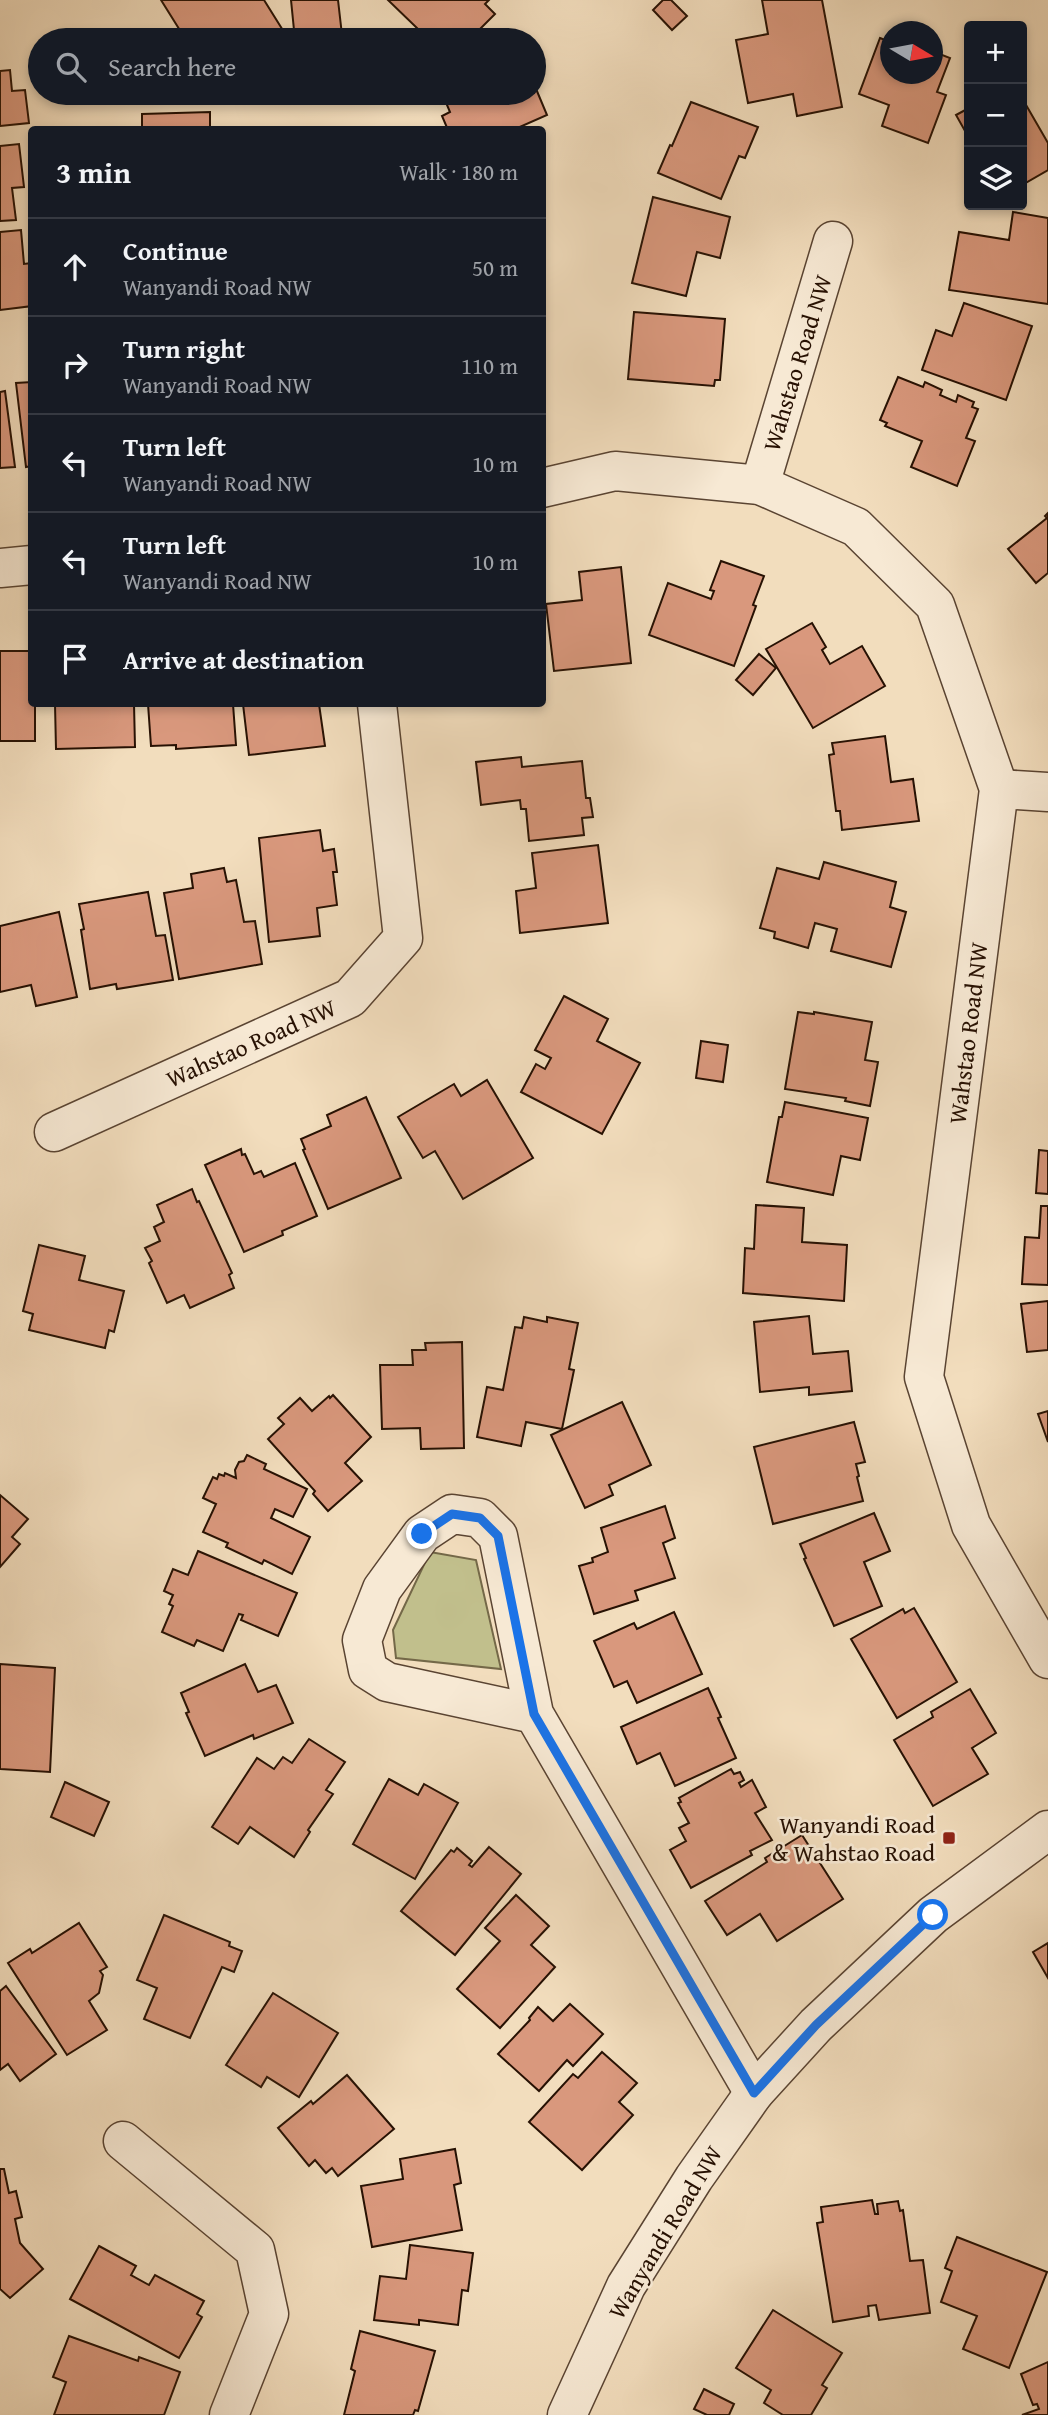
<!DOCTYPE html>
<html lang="en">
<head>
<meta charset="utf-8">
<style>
  :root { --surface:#171b24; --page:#242831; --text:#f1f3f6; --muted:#9ea1a6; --line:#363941 }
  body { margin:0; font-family:"Gentium Book Plus",serif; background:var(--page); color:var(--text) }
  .controls { position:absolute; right:21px; top:21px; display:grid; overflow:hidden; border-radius:7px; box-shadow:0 4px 10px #0003 }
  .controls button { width:63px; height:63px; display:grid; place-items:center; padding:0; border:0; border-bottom:2px solid var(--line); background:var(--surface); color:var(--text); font:35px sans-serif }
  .compass { position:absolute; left:880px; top:21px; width:63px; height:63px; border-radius:50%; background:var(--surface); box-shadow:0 4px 10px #0003; rotate:100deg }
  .stop { position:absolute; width:21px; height:21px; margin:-16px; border:5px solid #1a73e8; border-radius:50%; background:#fff }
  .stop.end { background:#1a73e8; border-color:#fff; box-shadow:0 2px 7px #0008 }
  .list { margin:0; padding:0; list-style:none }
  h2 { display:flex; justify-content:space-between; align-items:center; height:91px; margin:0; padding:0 28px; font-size:30px }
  h2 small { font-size:23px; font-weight:400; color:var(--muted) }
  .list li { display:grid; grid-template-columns:46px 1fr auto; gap:21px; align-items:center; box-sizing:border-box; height:98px; padding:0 28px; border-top:2px solid var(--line) }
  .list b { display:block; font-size:26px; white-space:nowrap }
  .list p { margin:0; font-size:23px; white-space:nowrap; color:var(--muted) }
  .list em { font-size:23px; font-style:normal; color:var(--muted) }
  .icon { flex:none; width:38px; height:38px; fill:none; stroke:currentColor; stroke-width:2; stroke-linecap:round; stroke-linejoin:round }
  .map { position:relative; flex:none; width:1048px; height:2415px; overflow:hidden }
  .search { position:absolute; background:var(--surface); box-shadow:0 4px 10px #0003; left:28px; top:28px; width:518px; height:77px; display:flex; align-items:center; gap:18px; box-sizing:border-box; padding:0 24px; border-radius:38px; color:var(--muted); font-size:26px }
  .panel { position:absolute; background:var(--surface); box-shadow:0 4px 10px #0003; left:28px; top:126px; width:518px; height:581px; border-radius:7px }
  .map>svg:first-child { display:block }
  .green { fill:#c1bf8c; stroke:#746848; stroke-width:2 }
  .building { fill:#d9987d; stroke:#271103; stroke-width:2 }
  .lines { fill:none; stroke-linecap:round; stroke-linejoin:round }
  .minor-casing { stroke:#5a4432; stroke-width:41 }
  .tertiary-casing { stroke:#5a4432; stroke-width:41 }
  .minor { stroke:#f7e9d4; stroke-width:38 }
  .tertiary { stroke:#f7e9d4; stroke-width:38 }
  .route { stroke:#1a73e8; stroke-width:9 }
  .poi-dot { fill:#8f2418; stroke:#f7e9d4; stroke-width:2.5 }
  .labels { text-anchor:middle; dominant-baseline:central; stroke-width:5; stroke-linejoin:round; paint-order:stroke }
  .street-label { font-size:24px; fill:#271103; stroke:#f7e9d4 }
  .poi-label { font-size:24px; fill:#271103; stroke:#f7e9d4; text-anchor:end }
</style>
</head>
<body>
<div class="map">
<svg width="1048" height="2415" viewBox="0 0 1048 2415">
  <rect width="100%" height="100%" fill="#f2ddbd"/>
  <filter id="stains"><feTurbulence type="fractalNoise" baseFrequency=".00286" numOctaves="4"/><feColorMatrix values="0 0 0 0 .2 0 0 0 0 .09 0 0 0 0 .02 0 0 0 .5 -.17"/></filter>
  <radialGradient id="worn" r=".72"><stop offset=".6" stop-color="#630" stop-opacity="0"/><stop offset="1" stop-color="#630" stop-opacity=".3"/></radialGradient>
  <polygon class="green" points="430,1552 476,1560 501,1669 396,1658 393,1630"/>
  <g class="building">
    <polygon points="161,0 264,0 289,40 220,40 214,30 198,40 186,40"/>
    <polygon points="291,0 338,0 342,35 295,40"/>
    <polygon points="388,0 489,0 485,4 495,14 469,40 407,40 418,29"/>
    <polygon points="663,0 671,0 687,16 672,30 653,10"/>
    <polygon points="762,0 822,0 842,107 797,116 793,94 748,103 736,40 768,34"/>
    <polygon points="880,38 890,42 890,74 932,74 932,51 950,58 937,92 946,95 928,143 882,126 889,105 859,94"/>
    <polygon points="10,70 12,91 25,90 29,123 0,126 0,71"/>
    <polygon points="534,84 547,115 513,130 448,130 442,116 450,112 442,93 534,93"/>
    <polygon points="1022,98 1048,143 1048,170 1022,185"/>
    <polygon points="691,102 758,127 745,158 739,156 721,199 658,173 670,145 672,146"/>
    <polygon points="969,108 969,138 956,115"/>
    <polygon points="210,112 210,130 142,130 142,114"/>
    <polygon points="19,144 24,187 12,188 16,220 0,221 0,146"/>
    <polygon points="653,197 730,217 720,258 697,252 686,296 632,283"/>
    <polygon points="1013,212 1048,218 1048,304 949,290 959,232 1009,240"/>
    <polygon points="21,230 24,264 32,263 32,306 0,310 0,232"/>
    <polygon points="964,303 1032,326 1006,400 922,370 936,330 952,336"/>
    <polygon points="634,312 725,319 720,380 715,380 714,386 628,379"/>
    <polygon points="898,377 923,387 925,382 942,390 940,395 956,402 958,395 974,402 972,407 978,409 966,438 975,441 957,486 911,467 922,441 885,426 887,423 880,420"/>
    <polygon points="32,382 32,466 26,467 16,383"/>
    <polygon points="5,391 15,467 0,468 0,392"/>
    <polygon points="1048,513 1048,573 1036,583 1008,549 1047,518 1045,516"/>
    <polygon points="721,561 764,576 753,605 756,606 734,666 649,635 668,583 711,599 714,591 710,590"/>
    <polygon points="621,567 631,663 554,671 546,604 582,600 579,572"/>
    <polygon points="812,623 826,647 822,650 830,664 862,646 885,686 813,728 766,649"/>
    <polygon points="0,651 32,651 32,704 35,704 35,741 0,741"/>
    <polygon points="759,654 776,668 753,695 736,680"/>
    <polygon points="55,704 134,704 135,747 56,749"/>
    <polygon points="148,704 233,704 236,745 176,749 176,745 151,746"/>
    <polygon points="243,704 319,704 325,746 249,755"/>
    <polygon points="885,736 891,782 913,779 919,821 842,830 840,811 836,811 829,755 834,754 832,743"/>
    <polygon points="521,757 522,767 582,761 586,798 590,798 593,817 582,818 584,835 529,841 526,809 521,809 520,800 481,805 476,762"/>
    <polygon points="320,830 323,851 334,849 337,872 333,872 337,905 317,908 320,936 269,942 259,838"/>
    <polygon points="598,845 608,923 520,933 516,891 536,888 532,853"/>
    <polygon points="824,862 896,882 890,907 906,912 891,967 831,951 837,929 815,923 808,948 774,938 775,932 760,928 777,868 819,879"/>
    <polygon points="224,868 227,882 236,880 244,922 255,921 262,964 179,979 164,893 193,888 191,874"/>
    <polygon points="148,892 156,936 165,935 173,980 117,989 116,984 90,989 81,930 84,929 79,904"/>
    <polygon points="59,912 77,997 36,1006 31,985 0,992 0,926"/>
    <polygon points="564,996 608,1019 597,1041 640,1063 602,1134 521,1092 536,1064 545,1069 551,1058 535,1050"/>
    <polygon points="798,1012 814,1014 814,1012 872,1022 865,1060 878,1062 870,1106 845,1101 846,1098 785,1089"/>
    <polygon points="701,1041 728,1045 723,1082 696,1078"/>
    <polygon points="487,1080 533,1158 463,1199 435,1151 423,1158 398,1117 454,1084 461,1096"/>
    <polygon points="366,1097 401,1178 328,1209 303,1150 305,1149 301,1139 331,1126 327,1115"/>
    <polygon points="785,1102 868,1118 860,1160 841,1156 833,1195 767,1182 779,1117 782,1117"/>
    <polygon points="241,1149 242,1155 245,1154 254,1174 261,1171 264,1177 295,1163 317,1216 282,1231 283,1235 244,1252 205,1165"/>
    <polygon points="1039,1150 1048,1151 1048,1194 1036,1193"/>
    <polygon points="192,1189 197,1202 199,1201 232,1273 229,1275 234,1288 190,1308 184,1295 167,1303 149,1263 152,1261 145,1248 160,1241 154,1227 164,1222 157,1205"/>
    <polygon points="756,1205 804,1208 802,1242 847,1245 844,1301 743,1293 745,1248 754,1249"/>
    <polygon points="1041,1206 1048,1206 1048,1285 1022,1284 1025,1237 1039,1238"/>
    <polygon points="39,1245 85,1256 79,1280 124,1291 114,1332 109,1330 105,1348 29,1330 33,1314 23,1311"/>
    <polygon points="1048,1301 1048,1350 1027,1352 1021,1304"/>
    <polygon points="809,1316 813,1354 848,1351 852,1391 809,1395 809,1387 760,1392 754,1322"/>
    <polygon points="524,1317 547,1322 547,1317 578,1323 569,1369 574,1370 562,1429 526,1422 521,1446 477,1437 487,1387 503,1390 515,1327 522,1328"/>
    <polygon points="462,1342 464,1448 421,1449 420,1428 382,1429 380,1365 413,1365 412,1350 426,1350 425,1343"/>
    <polygon points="333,1395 371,1437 345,1463 362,1481 328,1511 313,1494 315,1491 268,1439 284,1424 278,1418 300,1398 312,1411 329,1396 330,1398"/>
    <polygon points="622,1402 651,1465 609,1485 613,1495 585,1508 551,1435"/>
    <polygon points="1048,1411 1048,1442 1038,1414"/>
    <polygon points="854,1422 865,1462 856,1464 859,1476 857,1477 863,1501 773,1524 754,1447"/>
    <polygon points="247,1455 266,1464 264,1469 307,1489 293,1517 275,1509 271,1518 310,1537 292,1574 264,1560 262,1564 226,1547 228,1543 203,1532 216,1504 203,1498 213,1477 217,1479 219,1474 224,1476 225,1473 236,1478 235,1470 239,1462 244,1461"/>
    <polygon points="0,1495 28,1519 12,1537 20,1544 0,1567"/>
    <polygon points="665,1506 675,1538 663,1543 675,1578 635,1591 638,1600 594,1614 579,1566 593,1562 592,1558 608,1552 601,1528"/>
    <polygon points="874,1513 890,1551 864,1562 882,1606 834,1626 804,1559 806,1558 800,1544"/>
    <polygon points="198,1551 297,1593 278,1636 241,1620 243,1615 239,1614 223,1651 197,1640 194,1646 162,1632 173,1606 169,1604 173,1595 164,1591 173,1569 188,1575"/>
    <polygon points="914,1608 957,1682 897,1718 851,1639 903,1609 905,1613"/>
    <polygon points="674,1612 702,1674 637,1703 627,1681 614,1687 594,1641 634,1623 637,1629"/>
    <polygon points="0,1664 55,1668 50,1772 0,1769"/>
    <polygon points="245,1664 258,1692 276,1685 293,1723 254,1739 253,1735 205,1756 186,1713 189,1712 181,1693"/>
    <polygon points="708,1688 721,1717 718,1718 736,1758 675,1786 660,1753 637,1764 621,1727"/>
    <polygon points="970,1689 996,1733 972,1748 988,1774 933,1806 894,1740 933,1717 931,1712"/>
    <polygon points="309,1739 345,1762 326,1790 333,1794 308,1830 310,1832 294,1857 250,1827 238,1844 212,1827 257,1758 274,1769 283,1757 292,1763"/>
    <polygon points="731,1769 734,1774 740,1772 744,1780 739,1783 741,1787 752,1780 766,1807 755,1813 772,1840 750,1851 752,1855 691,1888 670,1850 686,1841 679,1828 689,1823 678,1803 681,1802 679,1798"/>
    <polygon points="389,1779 418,1795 424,1784 458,1803 415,1879 353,1844"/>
    <polygon points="65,1782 109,1802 94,1836 51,1817"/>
    <polygon points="802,1835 843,1899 777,1941 760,1914 727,1935 705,1901 767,1862 765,1858"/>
    <polygon points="489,1847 521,1874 455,1955 401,1911 451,1850 454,1852 457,1848 472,1861 469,1865 472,1867"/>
    <polygon points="516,1895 549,1926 531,1945 555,1967 500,2028 457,1989 500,1941 485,1928"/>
    <polygon points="164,1915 230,1942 229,1946 242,1951 234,1972 222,1967 190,2038 144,2019 157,1988 137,1980"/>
    <polygon points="79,1923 107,1967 100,1971 103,1975 99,1993 89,2001 107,2030 67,2055 8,1963 30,1949 32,1953"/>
    <polygon points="1048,1943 1048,1978 1033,1952"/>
    <polygon points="6,1986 56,2054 20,2081 8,2064 0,2070 0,1991"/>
    <polygon points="273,1993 338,2033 299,2097 267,2077 261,2087 226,2065"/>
    <polygon points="570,2004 603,2034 573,2066 567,2060 539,2091 498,2054 530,2020 529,2018 538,2007 553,2021"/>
    <polygon points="602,2052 637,2083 619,2102 633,2115 582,2170 529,2122 573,2074 578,2078"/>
    <polygon points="347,2075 394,2129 338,2176 332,2168 326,2173 315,2160 309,2166 278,2128 311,2101 313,2104"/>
    <polygon points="455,2149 461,2183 454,2185 462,2230 372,2247 361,2186 403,2179 400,2159"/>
    <polygon points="0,2169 4,2169 9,2193 16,2191 22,2217 15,2219 20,2243 43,2269 10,2298 0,2289"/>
    <polygon points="872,2200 875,2214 878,2214 877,2204 898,2201 900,2211 903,2210 910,2261 923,2260 930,2313 879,2320 876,2305 868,2306 869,2316 833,2322 817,2223 823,2222 821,2207"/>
    <polygon points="957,2237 1047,2272 1009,2368 963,2349 977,2316 941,2302 952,2271 945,2268"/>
    <polygon points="410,2245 473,2253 468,2291 462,2290 458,2325 419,2320 419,2325 374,2320 380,2276 406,2279"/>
    <polygon points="99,2246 136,2266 131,2275 149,2285 155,2275 204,2301 197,2314 202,2317 179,2358 70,2299"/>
    <polygon points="773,2310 842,2353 822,2385 827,2388 811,2415 783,2415 764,2403 771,2390 736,2368"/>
    <polygon points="360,2331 435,2351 418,2411 415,2410 413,2415 344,2415 355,2371 351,2369"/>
    <polygon points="69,2336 138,2361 139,2357 180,2372 164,2415 54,2415 66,2382 53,2377"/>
    <polygon points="1048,2362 1048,2415 1022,2415 1039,2409 1037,2404 1033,2405 1021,2374"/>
    <polygon points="704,2389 734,2404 729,2415 707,2415 694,2409"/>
  </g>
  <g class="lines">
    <g class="minor-casing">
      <g id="minor">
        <polyline points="760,485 833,241"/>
        <polyline points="542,488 615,471 760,485 856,527 935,605 999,789 924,1377 971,1525 1048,1659"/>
        <polyline points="0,568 32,565"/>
        <polyline points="999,789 1048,792"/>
        <polyline points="54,1132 350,998 403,938 377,704"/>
        <polyline points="534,1714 387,1682 368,1670 362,1640 382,1589 422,1534 452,1514 480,1518 498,1536 534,1714 754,2093"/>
        <polyline points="123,2141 255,2250 269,2314 229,2415"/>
      </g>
    </g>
    <g class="tertiary-casing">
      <polyline id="tertiary" points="567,2415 626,2286 694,2178 754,2093 816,2025 933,1915 1048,1830"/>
    </g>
    <use href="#minor" class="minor"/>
    <use href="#tertiary" class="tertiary"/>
  </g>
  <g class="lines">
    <polyline class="route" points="422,1534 452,1514 480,1518 498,1536 534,1714 754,2093 816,2025 933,1915"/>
  </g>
  <rect class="poi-dot" x="942" y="1831" width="14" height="14" rx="3.5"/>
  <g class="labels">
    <g class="street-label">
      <text transform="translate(797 363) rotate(-73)">Wahstao Road NW</text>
      <text transform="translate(968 1033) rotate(-83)">Wahstao Road NW</text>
      <text transform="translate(251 1043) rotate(-24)">Wahstao Road NW</text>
      <text transform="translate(665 2232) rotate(-59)">Wanyandi Road NW</text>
    </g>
    <g class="poi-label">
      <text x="935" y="1824">Wanyandi Road<tspan x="935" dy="28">&amp; Wahstao Road</tspan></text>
    </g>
  </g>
  <rect width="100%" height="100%" filter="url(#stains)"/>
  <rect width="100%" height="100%" fill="url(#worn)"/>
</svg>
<div class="controls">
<button>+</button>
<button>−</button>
<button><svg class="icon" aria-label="layers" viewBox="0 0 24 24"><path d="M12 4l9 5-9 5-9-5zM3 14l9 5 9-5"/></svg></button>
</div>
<svg class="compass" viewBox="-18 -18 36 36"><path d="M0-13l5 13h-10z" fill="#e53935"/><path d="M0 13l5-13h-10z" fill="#9ea1a6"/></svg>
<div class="stop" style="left:933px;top:1915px"></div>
<div class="stop end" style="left:422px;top:1534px"></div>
<div class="search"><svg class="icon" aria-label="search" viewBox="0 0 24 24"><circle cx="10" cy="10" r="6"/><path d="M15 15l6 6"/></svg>Search here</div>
<section class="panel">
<h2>3 min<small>Walk · 180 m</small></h2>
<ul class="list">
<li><svg class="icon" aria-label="ahead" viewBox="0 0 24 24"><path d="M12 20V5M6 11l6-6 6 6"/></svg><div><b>Continue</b><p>Wanyandi Road NW</p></div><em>50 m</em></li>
<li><svg class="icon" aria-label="right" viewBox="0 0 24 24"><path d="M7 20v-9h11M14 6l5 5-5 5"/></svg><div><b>Turn right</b><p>Wanyandi Road NW</p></div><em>110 m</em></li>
<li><svg class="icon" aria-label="left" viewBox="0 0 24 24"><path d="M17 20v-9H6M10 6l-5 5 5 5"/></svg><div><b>Turn left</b><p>Wanyandi Road NW</p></div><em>10 m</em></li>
<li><svg class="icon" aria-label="left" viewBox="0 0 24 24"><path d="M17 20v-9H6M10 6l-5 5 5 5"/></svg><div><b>Turn left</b><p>Wanyandi Road NW</p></div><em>10 m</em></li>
<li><svg class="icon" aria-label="arrive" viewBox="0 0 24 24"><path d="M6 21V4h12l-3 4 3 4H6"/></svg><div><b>Arrive at destination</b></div></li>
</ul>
</section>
</div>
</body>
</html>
